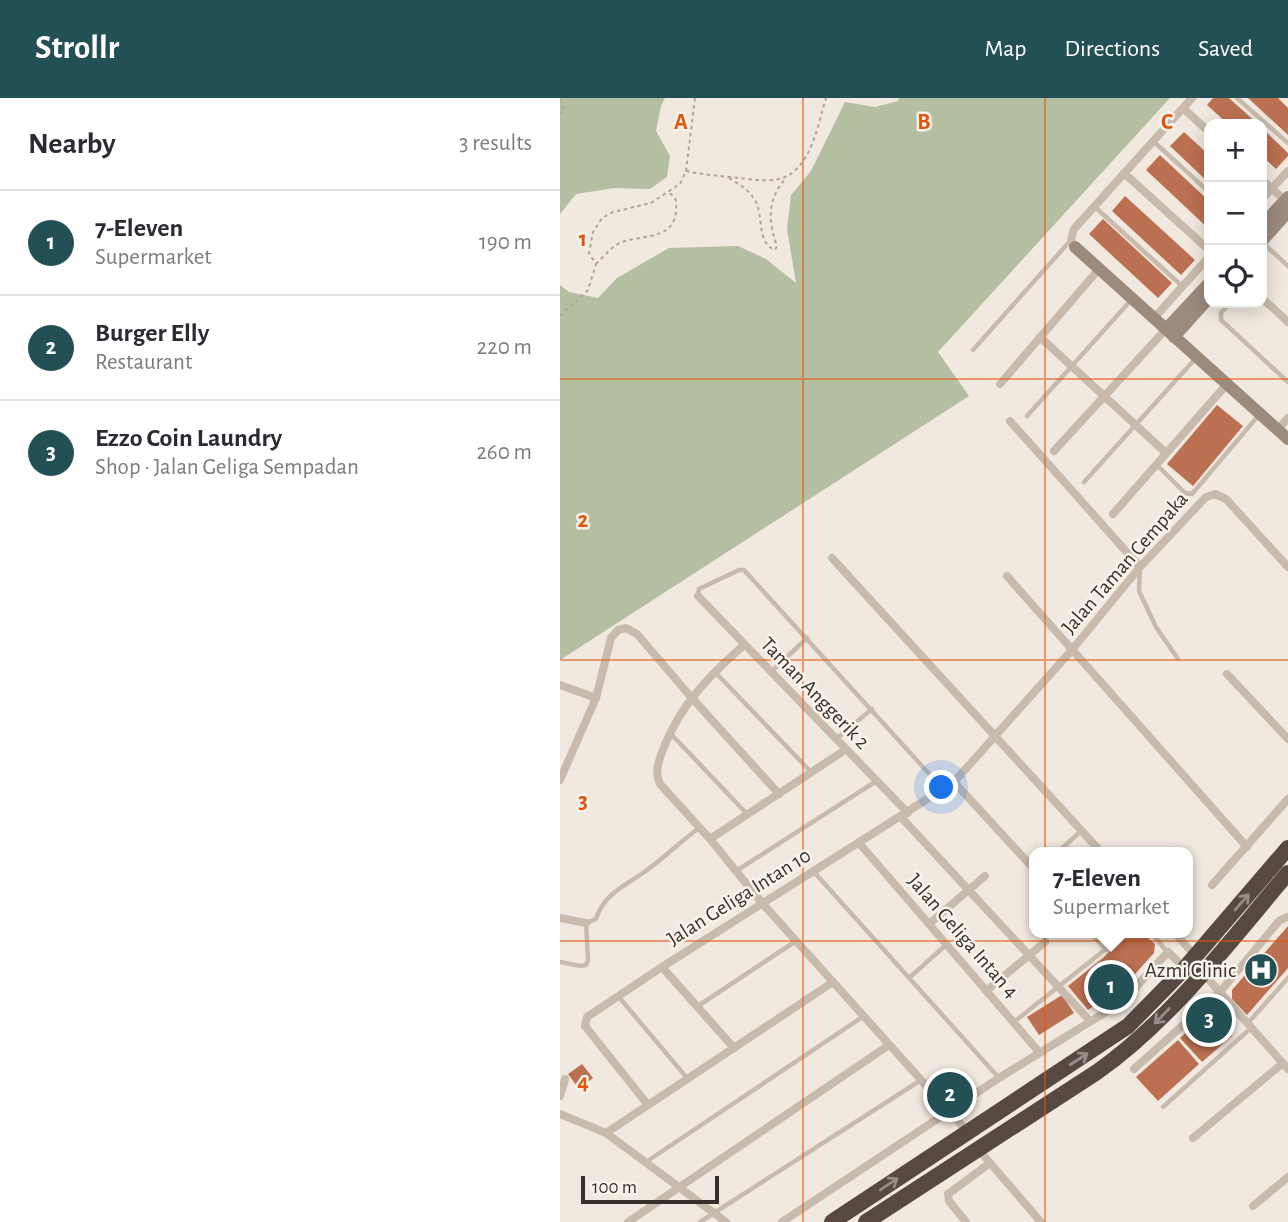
<!DOCTYPE html>
<html lang="en">
<head>
<meta charset="utf-8">
<style>
  :root { --surface:#fff; --page:#f7f7f7; --text:#2b2b33; --muted:#7c7c81; --line:#e1e1e2; --accent:#235055 }
  body { margin:0; font-family:"Alegreya Sans",sans-serif; background:var(--page); color:var(--text) }
  .controls { position:absolute; right:21px; top:21px; display:grid; overflow:hidden; border-radius:14px; box-shadow:0 4px 18px #0003 }
  .controls button { width:63px; height:63px; display:grid; place-items:center; padding:0; border:0; border-bottom:2px solid var(--line); background:var(--surface); color:var(--text); font:35px sans-serif }
  .scale { position:absolute; left:21px; bottom:18px; width:138px; box-sizing:border-box; padding-left:7px; border:4px solid #372f2a; border-top:0; font-size:19px; line-height:24px; white-space:nowrap; color:#372f2a; -webkit-text-stroke:5px #f9f3eb; paint-order:stroke }
  .you { position:absolute; left:382px; top:690px; width:24px; height:24px; margin:-18px; border:5px solid #fff; border-radius:50%; background:#1a73e8; box-shadow:0 0 0 10px #1a73e833 }
  .badge { display:grid; place-items:center; width:46px; height:46px; border-radius:50%; background:var(--accent); color:#fff; font-size:23px; font-weight:700 }
  .pin { position:absolute; translate:-50% -50%; border:4px solid #fff; box-shadow:0 2px 7px #0006 }
  .popup { position:absolute; left:469px; top:749px; width:164px; height:91px; box-sizing:border-box; display:grid; place-content:center; border-radius:14px; background:var(--surface); filter:drop-shadow(0 2px 5px #0005); font-size:23px; white-space:nowrap; color:var(--muted) }
  .popup b { font-size:26px; color:var(--text) }
  .popup::after { content:''; position:absolute; left:50%; top:100%; margin-left:-14px; border:14px solid transparent; border-top-color:var(--surface) }
  .list { margin:0; padding:0; list-style:none }
  h2 { display:flex; justify-content:space-between; align-items:center; height:91px; margin:0; padding:0 28px; font-size:30px }
  h2 small { font-size:23px; font-weight:400; color:var(--muted) }
  .list li { display:grid; grid-template-columns:46px 1fr auto; gap:21px; align-items:center; box-sizing:border-box; height:105px; padding:0 28px; border-top:2px solid var(--line) }
  .list b { display:block; font-size:26px; white-space:nowrap }
  .list p { margin:0; font-size:23px; white-space:nowrap; color:var(--muted) }
  .list em { font-size:23px; font-style:normal; color:var(--muted) }
  .icon { flex:none; width:38px; height:38px; fill:none; stroke:currentColor; stroke-width:2; stroke-linecap:round; stroke-linejoin:round }
  .map { position:relative; flex:none; width:728px; height:1124px; overflow:hidden }
  header { display:flex; align-items:center; gap:42px; box-sizing:border-box; height:98px; padding:0 35px; background:var(--accent); color:#fff }
  header strong { font-size:33px }
  nav { display:flex; gap:38px; margin-inline-start:auto; font-size:24px }
  main { display:flex }
  aside { flex:1; background:var(--surface) }
  .map>svg:first-child { display:block }
  .green { fill:#b3bfa0 }
  .building { fill:#bc7052 }
  .lines { fill:none; stroke-linecap:round; stroke-linejoin:round }
  .path { stroke:#b4a496; stroke-width:2; stroke-dasharray:3.5 3.5; stroke-linecap:butt }
  .lane { stroke:#c8baac; stroke-width:4.5 }
  .street { stroke:#c8baac; stroke-width:8 }
  .secondary { stroke:#9c8a7d; stroke-width:12 }
  .highway { stroke:#574942; stroke-width:16 }
  .oneway { stroke:#988d86 }
  .grid { fill:none; stroke:#df570e; stroke-width:2; stroke-opacity:0.55 }
  .labels { text-anchor:middle; dominant-baseline:central; stroke-width:5; stroke-linejoin:round; paint-order:stroke }
  .street-label { font-size:21px; fill:#372f2a; stroke:#f9f3eb }
  .poi-label { font-size:21px; fill:#372f2a; stroke:#f9f3eb; text-anchor:end }
  .grid-label { font-size:23px; text-anchor:middle; font-weight:bold; fill:#df570e; stroke:#f9f3eb; stroke-width:5; stroke-linejoin:round; paint-order:stroke }
</style>
</head>
<body>
<header>
<strong>Strollr</strong>
<nav><a>Map</a><a>Directions</a><a>Saved</a></nav>
</header>
<main>
<aside>
<h2>Nearby<small>3 results</small></h2>
<ul class="list">
<li><span class="badge">1</span><div><b>7-Eleven</b><p>Supermarket</p></div><em>190 m</em></li>
<li><span class="badge">2</span><div><b>Burger Elly</b><p>Restaurant</p></div><em>220 m</em></li>
<li><span class="badge">3</span><div><b>Ezzo Coin Laundry</b><p>Shop · Jalan Geliga Sempadan</p></div><em>260 m</em></li>
</ul>
</aside>
<div class="map">
<svg width="728" height="1124" viewBox="0 0 728 1124">
  <rect width="100%" height="100%" fill="#f1e9df"/>
  <g class="green">
    <polygon points="0,0 105,0 101,8 96,33 110,58 107,79 90,91 54,90 16,96 0,116"/>
    <polygon points="339,0 610,0 378,254 409,298 0,562 0,187 9,194 38,200 57,180 109,150 178,148 206,161 236,185 227,131 231,97 251,73 285,4 315,9 338,3"/>
  </g>
  <g class="building">
    <polygon points="653,0 669,0 698,26 668,26 647,7"/>
    <polygon points="688,0 718,0 728,10 728,37"/>
    <polygon points="702,30 728,55 728,58 716,71 702,58"/>
    <polygon points="624,34 649,57 649,85 610,48"/>
    <polygon points="600,57 649,103 649,131 586,72"/>
    <polygon points="565,98 635,162 621,177 552,113"/>
    <polygon points="543,121 612,185 598,200 529,136"/>
    <polygon points="657,307 683,328 633,388 607,366"/>
    <polygon points="728,828 728,870 687,917 672,901 672,892"/>
    <polygon points="567,835 582,835 595,846 594,855 566,886 528,912 508,888 544,859"/>
    <polygon points="502,897 514,915 479,937 467,919"/>
    <polygon points="650,913 672,938 642,964 620,940"/>
    <polygon points="618,942 639,966 598,1003 576,979"/>
    <polygon points="22,966 33,980 19,991 8,976"/>
  </g>
  <g class="lines">
    <g class="path">
      <polyline points="0,1 4,12 0,17"/>
      <path d="M126 73C144 77 162 78 180 80 194 82 217 85 229 77 253 62 258 25 266 0"/>
      <path d="M169 80C179 86 189 92 195 102 204 117 196 145 215 152L217 148C208 123 207 101 226 80"/>
      <path d="M36 166C44 158 52 148 62 144 90 135 119 143 116 102L110 95"/>
      <polyline points="0,218 28,192 36,166 29,155 33,134 42,120 53,114 91,105 120,86 126,73 135,0"/>
    </g>
    <g class="lane">
      <polyline points="677,0 728,45"/>
      <polyline points="593,43 649,94"/>
      <polyline points="535,109 622,188"/>
      <polyline points="703,145 728,168"/>
      <polyline points="670,205 661,215 661,222 728,284"/>
      <polyline points="413,252 510,143"/>
      <polyline points="467,318 572,201"/>
      <polyline points="597,367 625,395 632,396 698,318"/>
      <polyline points="524,384 636,260"/>
      <polyline points="580,469 579,493 596,529 618,561"/>
      <polyline points="138,497 139,491 179,472 184,472 383,691"/>
      <polyline points="155,574 251,674"/>
      <polyline points="211,574 247,540"/>
      <polyline points="111,636 187,716"/>
      <polyline points="276,641 312,611"/>
      <polyline points="498,754 521,733"/>
      <polyline points="176,773 315,684"/>
      <polyline points="254,774 439,980"/>
      <polyline points="592,835 607,854"/>
      <path d="M0 864 21 868 26 867 28 862 26 825 36 821C44 795 67 787 87 772 105 759 121 743 139 730"/>
      <polyline points="349,880 387,846"/>
      <polyline points="58,898 127,980"/>
      <polyline points="138,908 236,843"/>
      <polyline points="454,924 547,850 561,835"/>
      <polyline points="688,925 728,880"/>
      <polyline points="603,1009 691,930"/>
      <polyline points="86,1064 304,918"/>
      <polyline points="140,1124 361,982"/>
    </g>
    <g class="street">
      <polyline points="623,10 649,34"/>
      <polyline points="564,75 649,152"/>
      <polyline points="702,82 728,105"/>
      <polyline points="702,101 728,73"/>
      <polyline points="515,149 511,142 514,131 632,0"/>
      <polyline points="702,200 728,224"/>
      <polyline points="594,220 649,159"/>
      <polyline points="480,239 606,355"/>
      <polyline points="440,286 539,171"/>
      <polyline points="450,323 580,469"/>
      <polyline points="717,332 728,320"/>
      <polyline points="494,353 606,231"/>
      <polyline points="553,416 667,286"/>
      <polyline points="272,460 541,754"/>
      <polyline points="447,478 687,749"/>
      <polyline points="138,498 348,715"/>
      <path d="M184 547C150 577 121 606 104 649 99 662 94 673 100 686L150 741 202 805 407 1033"/>
      <polyline points="667,576 728,641"/>
      <polyline points="0,587 36,600"/>
      <polyline points="0,682 36,600 51,540 58,532 66,530 77,536 131,599 219,696"/>
      <polyline points="394,684 474,771"/>
      <polyline points="341,719 530,923"/>
      <polyline points="150,741 285,652"/>
      <polyline points="300,746 479,954"/>
      <polyline points="652,787 728,701"/>
      <polyline points="0,820 26,825"/>
      <polyline points="369,826 425,778"/>
      <polyline points="533,835 547,850"/>
      <polyline points="615,835 635,858"/>
      <polyline points="102,869 174,950"/>
      <polyline points="643,875 728,971"/>
      <polyline points="426,893 485,844"/>
      <polyline points="574,971 660,894 719,823 727,819"/>
      <polyline points="0,998 5,981"/>
      <polyline points="88,1007 25,928 27,919 102,869 394,684 511,553 580,469 646,399 655,396 666,401 728,469"/>
      <polyline points="0,1016 46,1035 166,1124"/>
      <polyline points="46,1035 273,884"/>
      <polyline points="633,1040 723,965"/>
      <polyline points="418,1051 481,1124"/>
      <polyline points="693,1108 728,1079"/>
      <polyline points="68,1124 329,947"/>
      <polyline points="222,1124 439,980 554,909 575,890 608,854 625,870"/>
      <polyline points="406,1124 389,1103 388,1096 430,1065"/>
    </g>
    <g class="secondary">
      <polyline points="702,127 728,99"/>
      <polyline points="702,143 728,114"/>
      <polyline points="515,149 728,341"/>
      <polyline points="606,231 649,185"/>
      <polyline points="614,239 649,200"/>
    </g>
    <g class="highway">
      <polyline points="272,1124 568,928 625,870 728,750"/>
      <path d="M306 1124 537 974C612 921 669 844 728 775"/>
    </g>
  </g>
  <defs><path id="oneway-shaft" d="M-6 0H5M1.5-3L5.5 0L1.5 3" fill="none" stroke-width="1.6" stroke-linecap="round" stroke-linejoin="round" transform="scale(1.75)"/></defs>
  <g class="oneway">
    <use href="#oneway-shaft" transform="translate(682 804) rotate(-49)"/>
    <use href="#oneway-shaft" transform="translate(602 918) rotate(134)"/>
    <use href="#oneway-shaft" transform="translate(519 961) rotate(-33)"/>
    <use href="#oneway-shaft" transform="translate(329 1086) rotate(-34)"/>
  </g>
  <path class="grid" d="M243 0V1124M485 0V1124M0 281H728M0 562H728M0 843H728"/>
  <defs>
    <g id="hospital-disc" transform="scale(1.75)"><circle r="9.5" fill="#235055" stroke="#f9f3eb"/><path d="M-5-5h3v3.5h4V-5h3V5h-3V1.5h-4V5h-3Z" fill="#fff"/></g>
  </defs>
  <g fill-rule="evenodd">
    <use href="#hospital-disc" x="701" y="872"/>
  </g>
  <g class="labels">
    <g class="street-label">
      <text transform="translate(565 465) rotate(-49)">Jalan Taman Cempaka</text>
      <text transform="translate(255 595) rotate(46)">Taman Anggerik 2</text>
      <text transform="translate(179 799) rotate(-32)">Jalan Geliga Intan 10</text>
      <text transform="translate(403 838) rotate(49)">Jalan Geliga Intan 4</text>
    </g>
    <g class="poi-label">
      <text x="676" y="872">Azmi Clinic</text>
    </g>
  </g>
  <g class="grid-label">
    <text x="121" y="31">A</text>
    <text x="364" y="31">B</text>
    <text x="607" y="31">C</text>
    <text x="23" y="148">1</text>
    <text x="23" y="429">2</text>
    <text x="23" y="710">3</text>
    <text x="23" y="991">4</text>
  </g>
</svg>
<div class="controls">
<button>+</button>
<button>−</button>
<button><svg class="icon" aria-label="locate" viewBox="0 0 24 24"><circle cx="12" cy="12" r="6"/><path d="M12 2v4M12 18v4M2 12h4M18 12h4"/></svg></button>
</div>
<div class="scale">100 m</div>
<div class="you"></div>
<div class="pin badge" style="left:551px;top:889px">1</div>
<div class="popup"><b>7-Eleven</b>Supermarket</div>
<div class="pin badge" style="left:390px;top:997px">2</div>
<div class="pin badge" style="left:649px;top:922px">3</div>
</div>
</main>
</body>
</html>
